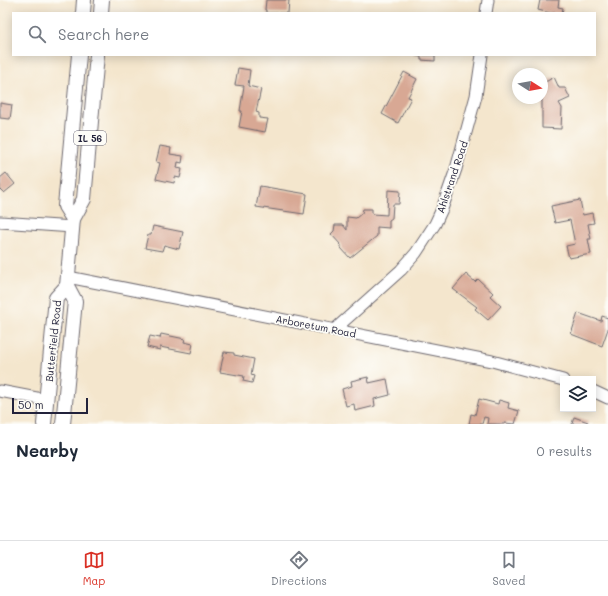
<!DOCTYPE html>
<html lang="en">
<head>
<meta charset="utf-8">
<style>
  :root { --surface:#fff; --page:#f2f2f3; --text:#1f2937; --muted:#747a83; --line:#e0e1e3; --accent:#d93025 }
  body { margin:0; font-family:Mali,sans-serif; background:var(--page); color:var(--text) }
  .controls { position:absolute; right:12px; bottom:12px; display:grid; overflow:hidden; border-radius:0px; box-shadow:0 2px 10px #0003 }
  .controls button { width:36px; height:36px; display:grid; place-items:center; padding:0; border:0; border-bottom:1px solid var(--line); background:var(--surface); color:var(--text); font:20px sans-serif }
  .compass { position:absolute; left:512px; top:68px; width:36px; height:36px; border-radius:50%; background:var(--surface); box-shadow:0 2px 10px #0003; rotate:101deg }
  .scale { position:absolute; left:12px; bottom:10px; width:76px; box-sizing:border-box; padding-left:4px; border:2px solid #22223b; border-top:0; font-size:11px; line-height:14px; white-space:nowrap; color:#22223b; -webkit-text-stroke:3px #fdfcf7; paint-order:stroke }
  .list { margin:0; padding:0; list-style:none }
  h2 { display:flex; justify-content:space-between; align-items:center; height:52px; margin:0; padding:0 16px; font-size:17px }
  h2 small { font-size:13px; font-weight:400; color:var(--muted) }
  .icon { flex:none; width:22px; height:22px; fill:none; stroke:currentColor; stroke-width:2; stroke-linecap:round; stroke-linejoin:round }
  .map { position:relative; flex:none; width:608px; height:424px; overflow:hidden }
  .search { position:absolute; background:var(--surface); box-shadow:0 2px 10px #0003; left:12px; right:12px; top:12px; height:44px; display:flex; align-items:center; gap:10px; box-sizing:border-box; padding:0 14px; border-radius:0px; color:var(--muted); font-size:15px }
  .sheet { height:116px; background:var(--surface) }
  nav { display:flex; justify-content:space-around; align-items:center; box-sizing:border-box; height:56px; border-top:1px solid var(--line); background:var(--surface); font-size:11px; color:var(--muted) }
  nav a { display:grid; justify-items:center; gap:2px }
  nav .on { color:var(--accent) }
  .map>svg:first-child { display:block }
  .building { fill:#d8a894 }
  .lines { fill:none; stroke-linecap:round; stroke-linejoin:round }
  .minor-casing { stroke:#6c676e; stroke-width:13 }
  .major-casing { stroke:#6c676e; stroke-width:16 }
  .minor { stroke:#fff; stroke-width:11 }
  .major { stroke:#fff; stroke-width:14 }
  .labels { text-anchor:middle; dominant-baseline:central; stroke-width:3.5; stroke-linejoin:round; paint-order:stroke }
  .shield { fill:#fdfcf7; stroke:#646373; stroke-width:1 }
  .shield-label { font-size:9px; font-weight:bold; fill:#22223b }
  .street-label { font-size:10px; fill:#22223b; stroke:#fdfcf7 }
</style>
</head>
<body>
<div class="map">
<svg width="608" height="424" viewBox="0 0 608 424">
  <rect width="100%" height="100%" fill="#fdfcf7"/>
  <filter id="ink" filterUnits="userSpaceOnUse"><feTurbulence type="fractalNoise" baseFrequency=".025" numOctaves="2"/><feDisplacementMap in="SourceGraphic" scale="8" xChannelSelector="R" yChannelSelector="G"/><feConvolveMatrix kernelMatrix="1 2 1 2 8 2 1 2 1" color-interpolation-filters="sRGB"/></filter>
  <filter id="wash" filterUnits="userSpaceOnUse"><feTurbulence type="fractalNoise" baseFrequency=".012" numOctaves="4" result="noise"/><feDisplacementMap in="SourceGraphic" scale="16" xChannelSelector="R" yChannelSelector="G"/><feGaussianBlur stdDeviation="0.9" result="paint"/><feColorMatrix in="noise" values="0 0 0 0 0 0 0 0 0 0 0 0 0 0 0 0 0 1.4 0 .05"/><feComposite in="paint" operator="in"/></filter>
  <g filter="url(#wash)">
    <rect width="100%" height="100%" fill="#f4e6cd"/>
    <g id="blocks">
      <g class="building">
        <polygon points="266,0 289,0 288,13 266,13 266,10 265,10"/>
        <polygon points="540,0 559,0 558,7 563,8 562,13 550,13 538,10"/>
        <polygon points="413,55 435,55 435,61 421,60 421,57"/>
        <polygon points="238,68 250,70 248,86 261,89 256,112 259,113 259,118 268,119 265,132 239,127 242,111 240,111 244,86 235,85"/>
        <polygon points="404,72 417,79 408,97 411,98 398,123 382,114"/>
        <polygon points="554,77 559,88 565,88 570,98 559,103 562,108 561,129 542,128 542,84"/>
        <polygon points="0,103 12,105 10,119 0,118"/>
        <polygon points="160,146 171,148 170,154 183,156 182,163 178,162 177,168 182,169 180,178 175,177 174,183 156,179 160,163 156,162"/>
        <polygon points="6,173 15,184 4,193 0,189 0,178"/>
        <polygon points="260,186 307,194 304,214 256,207"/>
        <polygon points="388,190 400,191 399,204 393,204 392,218 389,220 389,228 377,227 377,236 350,258 341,248 341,245 331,234 334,231 335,225 343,225 347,230 347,217 356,218 362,213 363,209 372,209 372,214 387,215"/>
        <polygon points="580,200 583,215 592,213 594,223 588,224 591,239 588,239 591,254 569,258 566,246 575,244 570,220 555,223 551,206"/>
        <polygon points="153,226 183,232 179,249 164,245 162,251 145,248 148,235 151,235"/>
        <polygon points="466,274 475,282 478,279 493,293 490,296 501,306 488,320 475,309 477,307 453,289"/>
        <polygon points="578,313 601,321 602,316 608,318 608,329 602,346 571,334"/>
        <polygon points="161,334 185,339 184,342 193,344 191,353 160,347 160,350 147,347 150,336 160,338"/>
        <polygon points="224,352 234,353 234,355 254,359 251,375 254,376 252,383 243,381 244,376 220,372"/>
        <polygon points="368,377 369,383 387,379 390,395 374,399 375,406 355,411 354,404 346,406 342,389 352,386 351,381"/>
        <polygon points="479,399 498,404 499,400 509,403 508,408 519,411 515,424 505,423 505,424 487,424 488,418 484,417 482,424 469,424 471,414 475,415"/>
        <polygon points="574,417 588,422 587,424 572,424"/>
      </g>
    </g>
  </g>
  <g filter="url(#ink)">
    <use href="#blocks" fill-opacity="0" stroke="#6c676e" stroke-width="1"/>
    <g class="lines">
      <g class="minor-casing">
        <g id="minor">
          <polyline points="486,13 488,0"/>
          <polyline points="0,222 73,227"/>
          <polyline points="68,277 492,361 563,380"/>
          <polyline points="334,330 401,270 416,253 435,224 442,209 456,169 476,96 482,55"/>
          <polyline points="0,391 47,400"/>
          <polyline points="593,391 608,398"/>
        </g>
      </g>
      <g class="major-casing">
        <g id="major">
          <polyline points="83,13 84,0"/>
          <polyline points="101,13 102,0"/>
          <polyline points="73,219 65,206 79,55"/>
          <polyline points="44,424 56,298 67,286"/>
          <polyline points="63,424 75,301 67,286 73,219 84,199 97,55"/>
        </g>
      </g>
      <use href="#minor" class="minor"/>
      <use href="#major" class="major"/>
    </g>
  </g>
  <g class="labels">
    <rect class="shield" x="74" y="131" width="32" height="14" rx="3"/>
    <g class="shield-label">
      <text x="90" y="138">IL 56</text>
    </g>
    <g class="street-label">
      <text transform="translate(452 177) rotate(-71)">Ahlstrand Road</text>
      <text transform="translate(316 326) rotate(11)">Arboretum Road</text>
      <text transform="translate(53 341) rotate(-84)">Butterfield Road</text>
    </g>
  </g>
</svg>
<div class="controls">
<button><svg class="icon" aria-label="layers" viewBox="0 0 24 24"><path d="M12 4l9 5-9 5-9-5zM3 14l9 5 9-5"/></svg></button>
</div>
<svg class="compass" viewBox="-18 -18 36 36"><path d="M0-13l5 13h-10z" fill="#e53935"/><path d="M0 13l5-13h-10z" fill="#747a83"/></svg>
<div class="scale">50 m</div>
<div class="search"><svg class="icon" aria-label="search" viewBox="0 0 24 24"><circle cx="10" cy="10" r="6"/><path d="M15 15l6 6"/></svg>Search here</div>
</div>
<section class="sheet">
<h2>Nearby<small>0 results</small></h2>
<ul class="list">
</ul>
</section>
<nav>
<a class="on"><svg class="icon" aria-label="map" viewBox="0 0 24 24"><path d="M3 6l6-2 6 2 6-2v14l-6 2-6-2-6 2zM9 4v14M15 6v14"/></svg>Map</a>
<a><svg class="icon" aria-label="directions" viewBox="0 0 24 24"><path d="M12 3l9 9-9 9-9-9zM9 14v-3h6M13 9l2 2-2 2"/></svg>Directions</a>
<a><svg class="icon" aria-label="saved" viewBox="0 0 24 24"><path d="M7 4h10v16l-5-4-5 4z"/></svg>Saved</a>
</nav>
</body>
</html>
